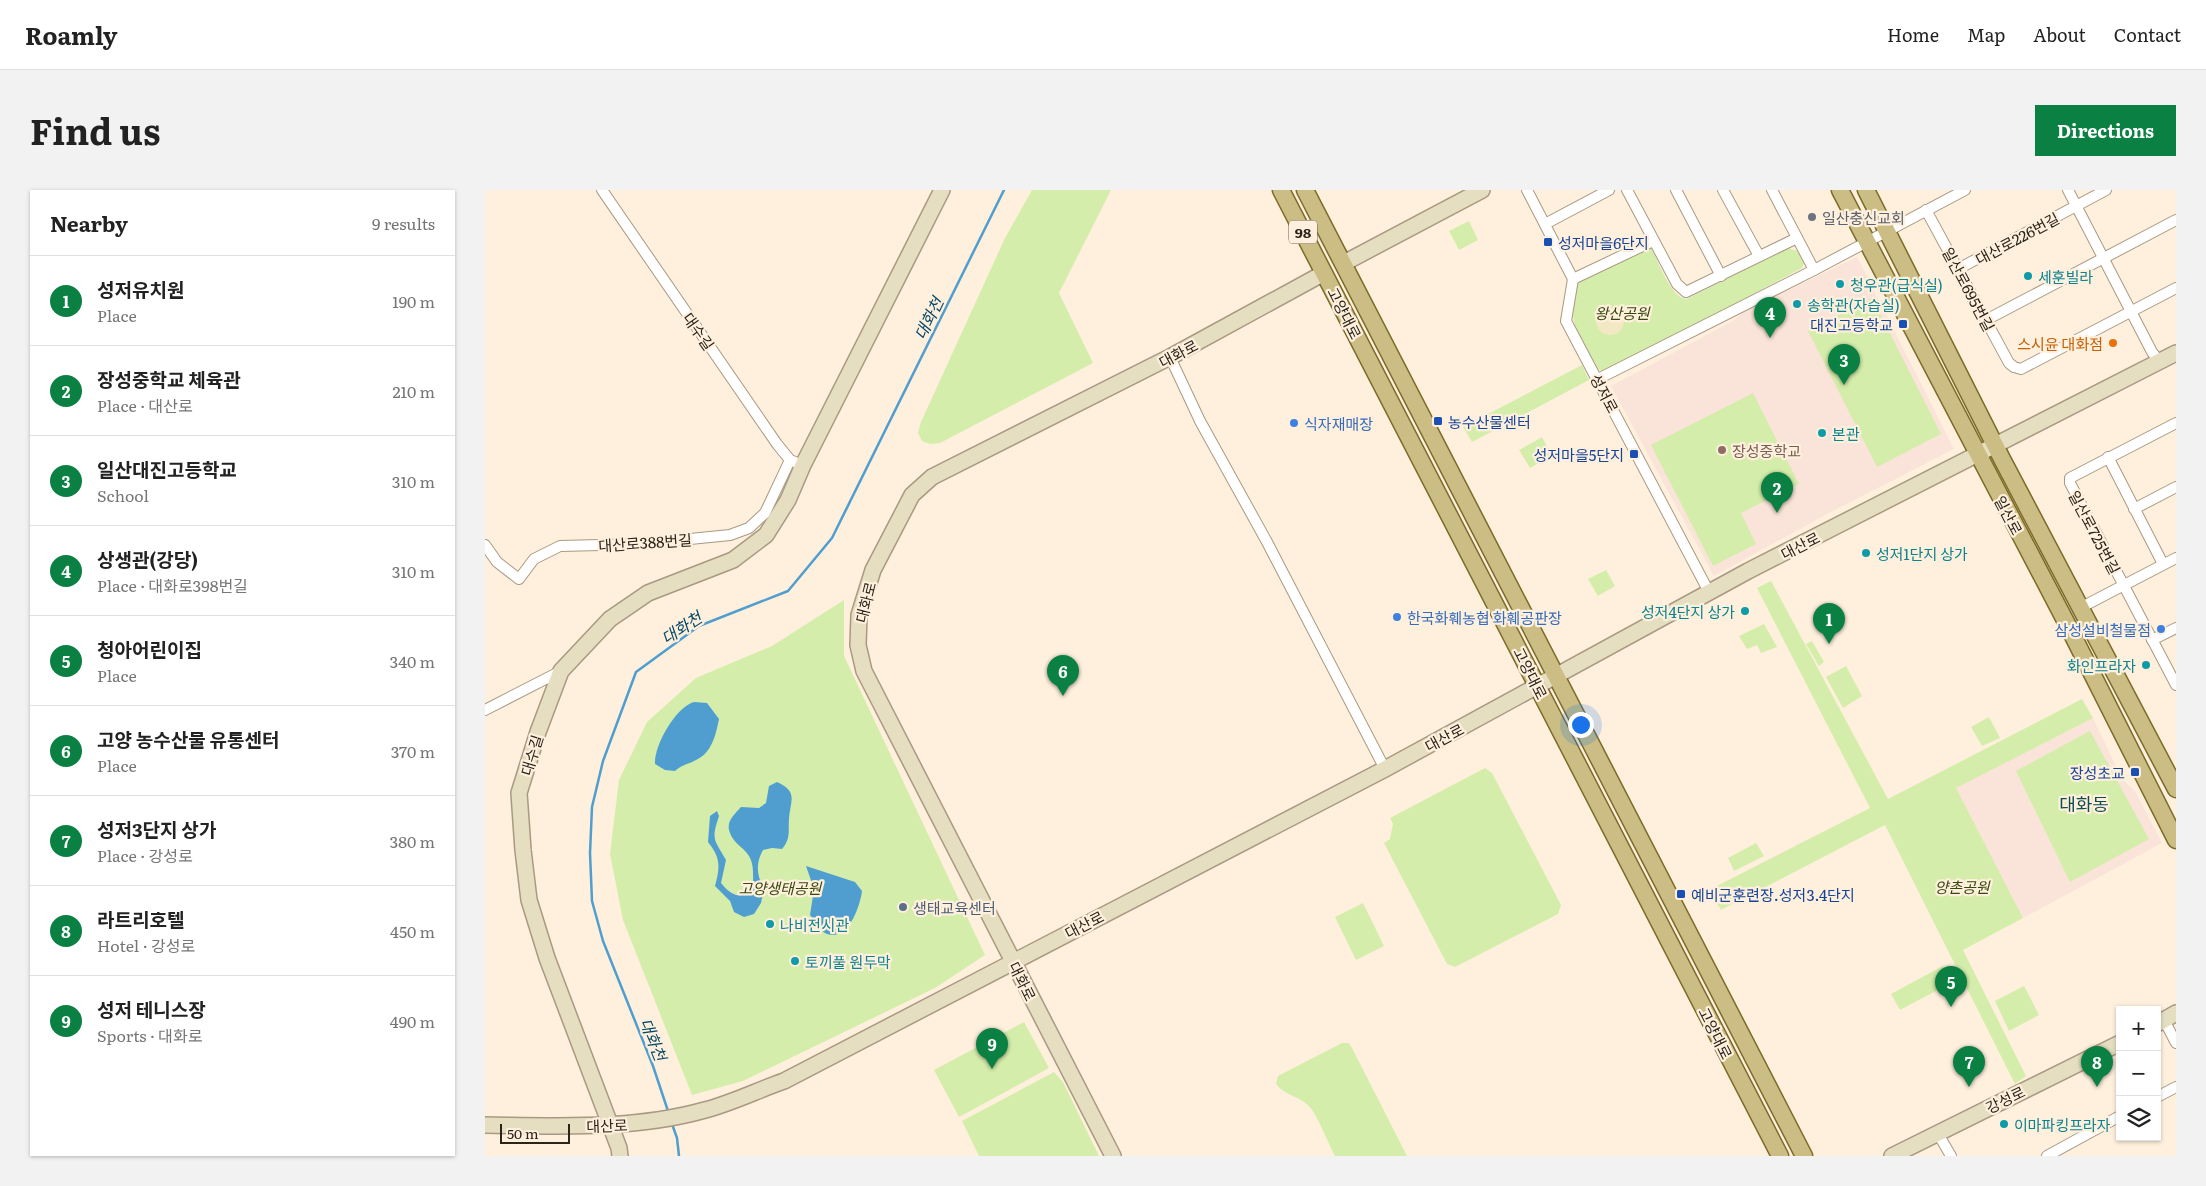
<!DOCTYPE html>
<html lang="en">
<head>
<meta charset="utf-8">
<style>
  :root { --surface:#fff; --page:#f2f2f2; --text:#222; --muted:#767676; --line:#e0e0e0; --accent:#0b8043 }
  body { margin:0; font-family:Literata,"Noto Sans KR",serif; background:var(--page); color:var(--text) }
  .controls { position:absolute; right:15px; bottom:15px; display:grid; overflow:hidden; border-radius:0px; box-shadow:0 1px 4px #0004 }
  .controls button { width:45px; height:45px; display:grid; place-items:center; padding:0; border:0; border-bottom:1px solid var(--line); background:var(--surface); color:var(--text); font:25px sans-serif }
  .scale { position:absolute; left:15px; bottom:12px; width:70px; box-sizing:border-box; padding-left:5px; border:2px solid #2b241b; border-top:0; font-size:14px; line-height:18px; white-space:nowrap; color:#2b241b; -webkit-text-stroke:4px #fef0dc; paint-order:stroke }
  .you { position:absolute; left:1095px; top:534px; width:18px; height:18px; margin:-12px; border:4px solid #fff; border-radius:50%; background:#1a73e8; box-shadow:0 0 0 8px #1a73e833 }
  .badge { display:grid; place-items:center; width:32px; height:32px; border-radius:50%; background:var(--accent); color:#fff; font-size:16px; font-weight:700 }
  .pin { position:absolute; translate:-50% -41px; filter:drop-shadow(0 1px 2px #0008) }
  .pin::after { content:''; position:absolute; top:26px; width:18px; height:15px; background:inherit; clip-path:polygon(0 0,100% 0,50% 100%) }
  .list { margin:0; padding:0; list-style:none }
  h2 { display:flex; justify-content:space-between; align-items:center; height:65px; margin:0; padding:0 20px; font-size:21px }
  h2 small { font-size:16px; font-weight:400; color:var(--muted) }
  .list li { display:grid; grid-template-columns:32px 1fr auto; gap:15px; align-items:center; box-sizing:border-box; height:90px; padding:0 20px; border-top:1px solid var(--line) }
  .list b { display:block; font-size:19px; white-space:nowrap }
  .list p { margin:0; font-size:16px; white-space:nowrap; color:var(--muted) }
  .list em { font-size:16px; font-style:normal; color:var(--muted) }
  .icon { flex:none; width:28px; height:28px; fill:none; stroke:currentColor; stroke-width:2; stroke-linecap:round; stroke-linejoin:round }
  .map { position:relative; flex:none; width:1691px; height:966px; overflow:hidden; border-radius:0px }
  header { display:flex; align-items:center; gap:30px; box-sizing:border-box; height:70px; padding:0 25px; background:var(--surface); border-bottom:1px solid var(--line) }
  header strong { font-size:24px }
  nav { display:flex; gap:28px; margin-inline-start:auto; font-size:18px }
  .intro { display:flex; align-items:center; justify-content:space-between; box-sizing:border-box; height:120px; padding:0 30px }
  h1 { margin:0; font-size:35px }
  .button { padding:12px 22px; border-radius:0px; background:var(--accent); color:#fff; font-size:18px; font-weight:700 }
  main { display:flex; gap:30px; padding:0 30px }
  aside { flex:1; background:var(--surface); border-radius:0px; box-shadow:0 1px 4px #0004 }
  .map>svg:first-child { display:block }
  .education { fill:#fae3d8 }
  .green { fill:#d5edab }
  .sand { fill:#f2e8c3 }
  .water { fill:#4f9ecf }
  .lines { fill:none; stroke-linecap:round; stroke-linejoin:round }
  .stream { stroke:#4f9ecf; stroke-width:2.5 }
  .street-casing { stroke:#aa9982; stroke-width:12 }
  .secondary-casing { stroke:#aa9982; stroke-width:18 }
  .primary-casing { stroke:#7d6b29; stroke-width:19 }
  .street { stroke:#fff; stroke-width:10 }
  .secondary { stroke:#e5dec1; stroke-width:15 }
  .primary { stroke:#cbbd83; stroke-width:16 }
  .worship-dot { fill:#6b7280; stroke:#fef0dc; stroke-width:2 }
  .transit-dot { fill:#1a4fb4; stroke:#fef0dc; stroke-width:2 }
  .culture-dot { fill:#0f9aa8; stroke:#fef0dc; stroke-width:2 }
  .food-dot { fill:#e8710a; stroke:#fef0dc; stroke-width:2 }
  .shop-dot { fill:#3f7fe0; stroke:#fef0dc; stroke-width:2 }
  .education-dot { fill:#8d6e63; stroke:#fef0dc; stroke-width:2 }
  .service-dot { fill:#5c6f8a; stroke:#fef0dc; stroke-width:2 }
  .labels { text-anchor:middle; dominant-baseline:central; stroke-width:4.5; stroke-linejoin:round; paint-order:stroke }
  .shield { fill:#fef0dc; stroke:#6a6155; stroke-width:1 }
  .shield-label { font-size:14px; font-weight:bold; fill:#2b241b }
  .worship-label { font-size:15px; fill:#5b616d; stroke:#fef0dc; text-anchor:start }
  .street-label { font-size:15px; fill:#2b241b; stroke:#fef0dc }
  .transit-label { font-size:15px; fill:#164399; stroke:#fef0dc; text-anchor:start }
  .culture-label { font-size:15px; fill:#0d838f; stroke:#fef0dc; text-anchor:start }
  .park-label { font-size:15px; font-style:italic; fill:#37480f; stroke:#fef0dc }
  .food-label { font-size:15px; fill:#c56008; stroke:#fef0dc; text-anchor:end }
  .shop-label { font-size:15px; fill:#366cbe; stroke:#fef0dc; text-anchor:start }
  .education-label { font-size:15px; fill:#785e54; stroke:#fef0dc; text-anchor:start }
  .service-label { font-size:15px; fill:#4e5e75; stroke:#fef0dc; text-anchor:start }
  .water-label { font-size:16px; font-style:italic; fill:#064869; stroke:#fef0dc }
  .quarter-label { font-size:18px; fill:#0e4d4f; stroke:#fef0dc }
</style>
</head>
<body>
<header>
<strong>Roamly</strong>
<nav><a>Home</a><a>Map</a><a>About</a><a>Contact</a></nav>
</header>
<div class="intro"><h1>Find us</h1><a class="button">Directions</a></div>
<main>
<aside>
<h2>Nearby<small>9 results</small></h2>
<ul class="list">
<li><span class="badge">1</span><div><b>성저유치원</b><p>Place</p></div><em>190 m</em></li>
<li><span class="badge">2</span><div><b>장성중학교 체육관</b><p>Place · 대산로</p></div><em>210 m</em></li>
<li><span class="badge">3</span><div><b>일산대진고등학교</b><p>School</p></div><em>310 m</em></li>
<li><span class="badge">4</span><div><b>상생관(강당)</b><p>Place · 대화로398번길</p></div><em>310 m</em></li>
<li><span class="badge">5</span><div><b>청아어린이집</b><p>Place</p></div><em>340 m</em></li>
<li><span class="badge">6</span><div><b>고양 농수산물 유통센터</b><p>Place</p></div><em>370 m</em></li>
<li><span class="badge">7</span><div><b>성저3단지 상가</b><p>Place · 강성로</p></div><em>380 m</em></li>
<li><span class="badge">8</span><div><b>라트리호텔</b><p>Hotel · 강성로</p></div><em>450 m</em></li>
<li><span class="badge">9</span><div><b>성저 테니스장</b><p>Sports · 대화로</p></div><em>490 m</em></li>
</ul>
</aside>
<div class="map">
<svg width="1691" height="966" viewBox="0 0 1691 966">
  <rect width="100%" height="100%" fill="#fef0dc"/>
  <g class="education">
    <polygon points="1372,67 1469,259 1344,323 1229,386 1126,196 1248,131 1259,122"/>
    <polygon points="1608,528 1637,589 1650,601 1677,653 1538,728 1470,598"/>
  </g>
  <g class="green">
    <polygon points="547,0 626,0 574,103 608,173 455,253 445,254 437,251 433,243 436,232 520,48"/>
    <polygon points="984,31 993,50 974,60 964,41"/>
    <path d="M1166 57C1173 71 1186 109 1202 109L1302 58 1313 61 1319 73 1317 78 1122 182 1114 180C1100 154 1083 139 1089 107 1091 101 1091 97 1094 92Z"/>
    <polygon points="1387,108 1456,244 1392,277 1323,141"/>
    <polygon points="1097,175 1104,190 987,252 978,237"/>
    <polygon points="1268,203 1314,294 1256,323 1271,354 1228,376 1166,255"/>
    <polygon points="1057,247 1067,266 1045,278 1034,260"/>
    <polygon points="1121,380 1130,396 1113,406 1103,389"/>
    <polygon points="1286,391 1403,609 1597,509 1608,528 1471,598 1538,728 1478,760 1541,886 1530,894 1400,635 1236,720 1224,700 1385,618 1272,398"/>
    <polygon points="359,410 359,466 500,765 450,798 258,891 207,905 138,730 125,664 134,590 162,532 211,488 287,456"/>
    <polygon points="1279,434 1292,457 1276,463 1272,455 1262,459 1254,446"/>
    <polygon points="1327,451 1339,472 1334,476 1321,454"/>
    <polygon points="1361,476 1377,506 1358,518 1341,487"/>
    <polygon points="1504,527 1515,548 1497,556 1486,537"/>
    <polygon points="1605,541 1664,649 1585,692 1531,581"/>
    <polygon points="1000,578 1007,583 1076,715 1073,724 970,777 962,774 899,653 905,649 908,634 905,628"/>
    <polygon points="1271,653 1279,666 1249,681 1243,668"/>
    <polygon points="878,713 899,756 871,770 850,727"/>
    <polygon points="1458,776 1466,793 1415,820 1406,804"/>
    <polygon points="1539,796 1554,825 1524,841 1510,811"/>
    <polygon points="539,832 564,878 474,927 449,880"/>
    <path d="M857 853H864L867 858 922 966H850C844 955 832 924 824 916 814 906 799 905 791 894L793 886Z"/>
    <polygon points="569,882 578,892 614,966 494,966 477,931"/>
  </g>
  <circle class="sand" cx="1125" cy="131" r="14"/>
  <g class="water">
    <path d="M209 512 222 513 234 529C231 544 227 563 211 570 202 575 198 574 190 581L180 580 170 574C169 555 191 517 209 512Z"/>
    <path d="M292 592C314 602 305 611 304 629 303 642 306 648 297 659L287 658 278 660C270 674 272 686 279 699L276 713 269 724 259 727 249 722 245 711 230 696C235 677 236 668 223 652L225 626 232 621 234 626C226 650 229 649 241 670L236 693C240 698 245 703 251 705 256 706 261 705 265 700 269 694 268 689 268 682 268 657 249 659 244 640 242 630 250 624 256 617L274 618 281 613 284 596Z"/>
    <path d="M321 676 370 692 377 701C375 716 363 754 340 743 334 740 329 730 325 725L329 699Z"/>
  </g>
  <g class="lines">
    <g class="stream">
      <polyline points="184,924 168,876 118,751 107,711 105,663 107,617 118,571 151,482 214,436 303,401 347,348 519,0"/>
      <polyline points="187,934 192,948 194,966"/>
    </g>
    <g class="street-casing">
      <g id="street">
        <polyline points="117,0 292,254 305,270 310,272"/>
        <polyline points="1042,0 1088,89 1081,131 1224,402"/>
        <polyline points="1142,0 1192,94 1201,102 1312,48"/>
        <polyline points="1191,0 1236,86"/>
        <polyline points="1238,0 1274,66"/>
        <polyline points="1287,0 1329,80"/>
        <polyline points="1583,0 1667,162 1674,171"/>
        <polyline points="1441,20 1524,173 1529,177 1536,179 1691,98"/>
        <polyline points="1060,34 1124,0"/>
        <polyline points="1473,79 1621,0"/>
        <polyline points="1088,89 1168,51"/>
        <polyline points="1501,130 1691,30"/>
        <polyline points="685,167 715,231 782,352 900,579"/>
        <polyline points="1113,189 1329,80 1480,0"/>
        <polyline points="1691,233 1585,288 1585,293 1691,495"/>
        <polyline points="1623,267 1678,374"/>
        <polyline points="1649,319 1691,297"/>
        <polyline points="0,355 12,372 34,389 49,369 75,356 155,354 245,345 264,338 280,323 305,270"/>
        <polyline points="1595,418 1691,368"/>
        <polyline points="1667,450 1691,438"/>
        <polyline points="0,520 76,481"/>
        <polyline points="1679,830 1691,853"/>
        <polyline points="1672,907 1691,897"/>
        <polyline points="1452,942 1466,966"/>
        <polyline points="1562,966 1635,926"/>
      </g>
    </g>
    <g class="secondary-casing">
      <g id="secondary">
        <polyline points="859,73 997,0"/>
        <polyline points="1672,834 1691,823"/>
        <path d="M0 935C74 936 149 940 220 920 247 913 273 900 299 891L900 579 1263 381 1691 163"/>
        <polyline points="135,966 134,958 62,768 44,710 38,660 34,603 53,542 76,481 125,429 163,403 248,370 281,345 303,310 318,275 457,0"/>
        <polyline points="628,966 379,481 373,455 374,425 388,380 427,305 447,287 685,167 839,83"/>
        <polyline points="1407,966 1635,853"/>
      </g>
    </g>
    <g class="primary-casing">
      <g id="primary">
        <polyline points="796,0 1295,966"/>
        <polyline points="820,0 1319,966"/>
        <polyline points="1355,0 1582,434 1691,650"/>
        <polyline points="1381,0 1517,269 1691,599"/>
      </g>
    </g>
    <use href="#street" class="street"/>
    <use href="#secondary" class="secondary"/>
    <use href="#primary" class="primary"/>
  </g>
  <circle class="worship-dot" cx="1327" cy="27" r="5"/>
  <g class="transit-dot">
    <rect x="1058" y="47" width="10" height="10" rx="2.5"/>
    <rect x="1413" y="129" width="10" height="10" rx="2.5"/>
    <rect x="948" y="226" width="10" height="10" rx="2.5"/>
    <rect x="1144" y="259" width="10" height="10" rx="2.5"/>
    <rect x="1645" y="577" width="10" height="10" rx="2.5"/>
    <rect x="1191" y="699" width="10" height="10" rx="2.5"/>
  </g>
  <g class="culture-dot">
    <circle cx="1543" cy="86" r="5"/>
    <circle cx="1355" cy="94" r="5"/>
    <circle cx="1312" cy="114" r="5"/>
    <circle cx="1337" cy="243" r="5"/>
    <circle cx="1381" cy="363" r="5"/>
    <circle cx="1260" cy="421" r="5"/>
    <circle cx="1661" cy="475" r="5"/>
    <circle cx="285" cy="734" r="5"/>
    <circle cx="310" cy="771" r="5"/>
    <circle cx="1519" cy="934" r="5"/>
  </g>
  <circle class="food-dot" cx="1628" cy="153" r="5"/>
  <g class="shop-dot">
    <circle cx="809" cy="233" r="5"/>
    <circle cx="912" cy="427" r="5"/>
    <circle cx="1676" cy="439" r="5"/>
  </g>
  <circle class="education-dot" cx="1237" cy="260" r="5"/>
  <circle class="service-dot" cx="418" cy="717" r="5"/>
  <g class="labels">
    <rect class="shield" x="804" y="30.5" width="28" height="23" rx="4"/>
    <g class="shield-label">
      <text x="818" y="42">98</text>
    </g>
    <g class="worship-label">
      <text x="1337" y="27">일산충신교회</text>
    </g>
    <g class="street-label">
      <text transform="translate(1532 48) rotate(-28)">대산로226번길</text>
      <text transform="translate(1484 99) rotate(62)">일산로695번길</text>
      <text transform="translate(860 123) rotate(63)">고양대로</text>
      <text transform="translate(214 141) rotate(55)">대수길</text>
      <text transform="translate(693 163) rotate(-28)">대화로</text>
      <text transform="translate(1120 203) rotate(62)">성저로</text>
      <text transform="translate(1524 325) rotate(62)">일산로</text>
      <text transform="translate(1610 342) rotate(62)">일산로725번길</text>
      <text transform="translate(160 352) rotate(-4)">대산로388번길</text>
      <text transform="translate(1315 355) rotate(-27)">대산로</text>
      <text transform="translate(380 412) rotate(-76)">대화로</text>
      <text transform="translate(1046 483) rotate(63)">고양대로</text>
      <text transform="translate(959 547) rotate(-28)">대산로</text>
      <text transform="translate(46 565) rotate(-73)">대수길</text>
      <text transform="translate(599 734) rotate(-27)">대산로</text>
      <text transform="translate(538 791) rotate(64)">대화로</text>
      <text transform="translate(1231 843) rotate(63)">고양대로</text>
      <text transform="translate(1520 909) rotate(-26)">강성로</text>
      <text transform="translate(122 935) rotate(-2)">대산로</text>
    </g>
    <g class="transit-label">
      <text x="1073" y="52">성저마을6단지</text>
      <text x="1408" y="134" text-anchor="end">대진고등학교</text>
      <text x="963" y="231">농수산물센터</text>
      <text x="1139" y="264" text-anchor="end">성저마을5단지</text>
      <text x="1640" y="582" text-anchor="end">장성초교</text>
      <text x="1206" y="704">예비군훈련장.성저3.4단지</text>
    </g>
    <g class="culture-label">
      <text x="1553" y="86">세훈빌라</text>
      <text x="1365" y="94">청우관(급식실)</text>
      <text x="1322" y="114">송학관(자습실)</text>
      <text x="1347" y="243">본관</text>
      <text x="1391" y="363">성저1단지 상가</text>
      <text x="1250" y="421" text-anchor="end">성저4단지 상가</text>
      <text x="1651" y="475" text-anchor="end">화인프라자</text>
      <text x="295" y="734">나비전시관</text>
      <text x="320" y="771">토끼풀 원두막</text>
      <text x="1529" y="934">이마파킹프라자</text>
    </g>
    <g class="park-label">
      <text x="1137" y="122">왕산공원</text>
      <text x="1477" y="696">양촌공원</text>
      <text x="295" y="697">고양생태공원</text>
    </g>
    <g class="food-label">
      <text x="1618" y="153">스시윤 대화점</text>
    </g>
    <g class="shop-label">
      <text x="819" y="233">식자재매장</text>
      <text x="922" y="427">한국화훼농협 화훼공판장</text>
      <text x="1666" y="439" text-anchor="end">삼성설비철물점</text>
    </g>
    <g class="education-label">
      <text x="1247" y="260">장성중학교</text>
    </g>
    <g class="service-label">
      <text x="428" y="717">생태교육센터</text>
    </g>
    <g class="water-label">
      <text transform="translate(443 128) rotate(-64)">대화천</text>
      <text transform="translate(196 437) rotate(-33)">대화천</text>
      <text transform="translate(169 849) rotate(68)">대화천</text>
    </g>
    <g class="quarter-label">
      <text x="1599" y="613">대화동</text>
    </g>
  </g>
</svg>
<div class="controls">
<button>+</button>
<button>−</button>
<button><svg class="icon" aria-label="layers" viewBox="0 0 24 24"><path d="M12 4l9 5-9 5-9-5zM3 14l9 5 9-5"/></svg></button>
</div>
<div class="scale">50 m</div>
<div class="you"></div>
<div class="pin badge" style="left:1344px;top:454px">1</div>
<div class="pin badge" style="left:1292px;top:323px">2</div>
<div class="pin badge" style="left:1359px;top:195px">3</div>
<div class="pin badge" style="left:1285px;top:148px">4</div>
<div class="pin badge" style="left:1466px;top:817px">5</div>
<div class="pin badge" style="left:578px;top:506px">6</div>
<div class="pin badge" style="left:1484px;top:897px">7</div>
<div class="pin badge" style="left:1612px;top:897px">8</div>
<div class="pin badge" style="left:507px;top:879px">9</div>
</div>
</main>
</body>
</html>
